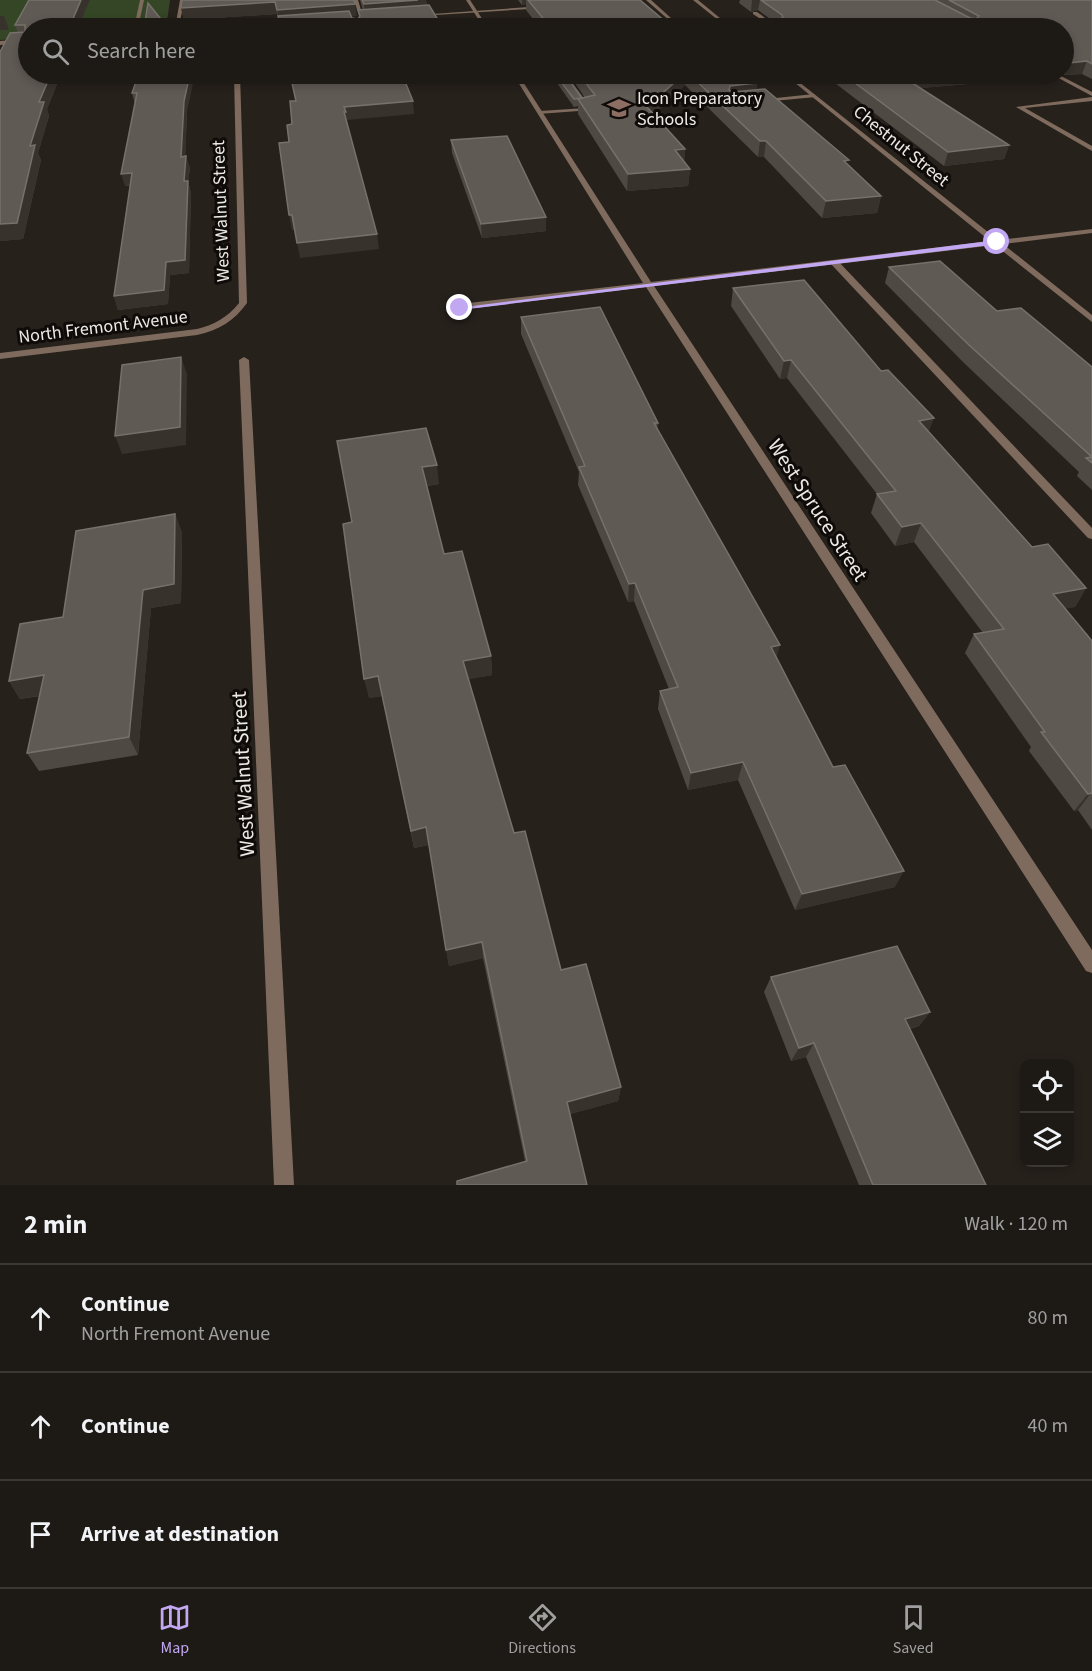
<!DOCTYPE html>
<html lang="en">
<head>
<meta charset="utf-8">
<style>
  :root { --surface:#1d1915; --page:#2a2622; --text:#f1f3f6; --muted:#a0a0a0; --line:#3b3834; --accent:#c2a8f3 }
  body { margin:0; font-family:"Source Sans 3",sans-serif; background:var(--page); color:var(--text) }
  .controls { position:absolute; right:18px; bottom:18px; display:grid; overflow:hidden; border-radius:12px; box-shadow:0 3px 9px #0003 }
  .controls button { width:54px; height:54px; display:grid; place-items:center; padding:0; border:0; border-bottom:2px solid var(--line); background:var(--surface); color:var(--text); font:30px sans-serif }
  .stop { position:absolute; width:18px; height:18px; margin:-14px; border:4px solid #c2a8f3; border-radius:50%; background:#fff }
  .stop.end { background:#c2a8f3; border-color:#fff; box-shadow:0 2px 6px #0008 }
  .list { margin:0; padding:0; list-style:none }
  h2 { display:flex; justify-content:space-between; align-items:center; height:78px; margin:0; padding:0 24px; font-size:26px }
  h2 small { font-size:20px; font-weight:400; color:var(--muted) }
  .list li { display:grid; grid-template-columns:39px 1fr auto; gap:18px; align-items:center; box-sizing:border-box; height:108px; padding:0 24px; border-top:2px solid var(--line) }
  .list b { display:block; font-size:22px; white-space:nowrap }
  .list p { margin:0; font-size:20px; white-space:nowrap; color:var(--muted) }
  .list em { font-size:20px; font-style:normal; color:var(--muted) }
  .icon { flex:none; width:33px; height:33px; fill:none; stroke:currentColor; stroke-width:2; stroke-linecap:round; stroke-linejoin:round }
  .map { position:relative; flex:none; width:1092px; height:1185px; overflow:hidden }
  .search { position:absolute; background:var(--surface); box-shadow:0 3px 9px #0003; left:18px; right:18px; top:18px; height:66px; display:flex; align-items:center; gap:15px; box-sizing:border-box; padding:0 21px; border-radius:33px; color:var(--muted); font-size:22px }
  .sheet { height:402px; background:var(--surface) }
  nav { display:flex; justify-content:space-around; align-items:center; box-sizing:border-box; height:84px; border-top:2px solid var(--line); background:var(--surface); font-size:16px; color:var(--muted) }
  nav a { display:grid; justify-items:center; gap:3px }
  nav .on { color:var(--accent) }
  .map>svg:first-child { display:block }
  .green { fill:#344625 }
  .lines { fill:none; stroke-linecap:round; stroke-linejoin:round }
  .service { fill:#7f6b5d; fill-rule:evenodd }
  .minor { fill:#7f6b5d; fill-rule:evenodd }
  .tertiary { fill:#7f6b5d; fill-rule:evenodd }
  .wall { fill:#4f4943 }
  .shaded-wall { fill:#38322c }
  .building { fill:#605a55; stroke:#76716b; stroke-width:1.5 }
  .route { fill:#c2a8f3 }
  .labels { text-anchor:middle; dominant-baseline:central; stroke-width:6; stroke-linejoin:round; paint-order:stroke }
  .far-poi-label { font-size:18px; fill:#ede9e5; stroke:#0e0b09; text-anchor:start }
  .far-street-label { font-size:18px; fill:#ede9e5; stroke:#0e0b09 }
  .street-label { font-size:21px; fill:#ede9e5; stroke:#0e0b09 }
</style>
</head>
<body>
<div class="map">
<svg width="1092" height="1185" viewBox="0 0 1092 1185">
  <rect width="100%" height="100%" fill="#27211c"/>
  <polygon class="green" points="0,0 170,0 166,28 28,28 28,38 0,40"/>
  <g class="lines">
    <g class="service">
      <polygon points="140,0 144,0 138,28 134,28"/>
      <polygon points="646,0 651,0 682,28 678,28"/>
      <polygon points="753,12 757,12 779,28 774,28 753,14"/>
      <polygon points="562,74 566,74 592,110 538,114 540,111 586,108"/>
      <polygon points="814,94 816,97 761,102 758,100"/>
      <polygon points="1092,97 1092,101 1025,108 1092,146 1092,151 1016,107"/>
      <polygon points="831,260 837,260 1092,528 1092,539 1088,538 831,264"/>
    </g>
    <g class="minor">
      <polygon points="180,0 184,0 179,28 175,28"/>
      <polygon points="354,0 358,0 364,20 360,19"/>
      <polygon points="466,0 470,0 488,28 484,28"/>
      <polygon points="693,0 698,0 732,28 728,28"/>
      <path d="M234 74H240L247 303C234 321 219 330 197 335L0 359V353L197 329C214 325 228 317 239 303Z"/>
      <polygon points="513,74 518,74 651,282 990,241 784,74 789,74 998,240 1092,229 1092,233 1003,244 1092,315 1092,322 995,245 654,286 1092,950 1092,973 1086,971 646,287 460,310 456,307 460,304 643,283"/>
      <polygon points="1051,74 1057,74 1092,92 1092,96"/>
      <polygon points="244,357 249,360 294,1185 274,1185 239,360"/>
    </g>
    <g class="tertiary">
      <polygon points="543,6 545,8 420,16 418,15"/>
      <polygon points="295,23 297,25 219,28 221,27"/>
      <polygon points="28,39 28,43 0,45 0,41"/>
    </g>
  </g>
  <g class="wall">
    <polygon points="29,0 90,0 78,28 28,74 61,74 47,109 49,116 38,153 41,160 23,239 0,241 18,33 15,25"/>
    <polygon points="182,0 357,16 351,16 352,18 358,19 359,17 358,10 363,10 360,0 426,0 427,6 443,28 280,28 277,14 184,20 181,8"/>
    <polygon points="518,0 640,0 673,28 540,28 526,10 526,4 522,5"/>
    <polygon points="740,0 1092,0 1092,79 1082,74 1065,75 1061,74 1064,74 1064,28 777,28 777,24 758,10 751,12 739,3"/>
    <polygon points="136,74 187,112 185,156 190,168 188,182 191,193 189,273 170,275 168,304 118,310 114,296 130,186 125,186 135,104 132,93 137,79"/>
    <polygon points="552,74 564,74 582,98 585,98 569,74 746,74 757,83 756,90 848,165 881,196 877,213 822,218 764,157 758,157 685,85 654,114 685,149 684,162 690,169 688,186 627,191 578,114 578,106 574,107 552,76"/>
    <polygon points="823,74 1052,74 1051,77 920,88 1009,145 1004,159 944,166"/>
    <polygon points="451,140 546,231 482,238 452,153"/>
    <polygon points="889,267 997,311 1092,367 1092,490 1077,476 1079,472 963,362 885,283"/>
    <polygon points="733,288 929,432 1032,547 1086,588 1075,607 1065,608 1092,641 1092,830 1078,810 1074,811 1029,751 1031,747 965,653 974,634 983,633 914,542 895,546 871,513 877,494 787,378 780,379 731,306"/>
    <polygon points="521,317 658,423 657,429 776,656 895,887 795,910 738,780 688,790 658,709 660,691 669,689 634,601 628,602 578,485 579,472 521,334"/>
    <polygon points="337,441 439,484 427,486 444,554 491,656 492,675 468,679 514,833 561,970 621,1087 618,1101 570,1114 587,1185 525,1161 483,958 449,966 429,845 414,848 382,696 369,698 352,522"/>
    <polygon points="175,514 182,533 181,603 151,608 138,755 39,771 27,753 40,696 20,699 9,681 63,617"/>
    <polygon points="771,977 930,1012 919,1026 910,1029 986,1185 859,1185 806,1057 791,1061 764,992"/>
  </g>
  <g class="shaded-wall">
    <polygon points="81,0 90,0 78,28 69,28"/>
    <polygon points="418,0 426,0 427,11 365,16 364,4"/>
    <polygon points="522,0 526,0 526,4 522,5"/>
    <polygon points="752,0 760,0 758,10 751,12"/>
    <polygon points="275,2 277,14 184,20 181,8"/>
    <polygon points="355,4 357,16 279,22 277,10"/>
    <polygon points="0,16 4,16 9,30 0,30"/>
    <polygon points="1087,61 1082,74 1065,75 1069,63"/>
    <polygon points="51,74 61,74 47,109 49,116 38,153 41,160 23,239 0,241 0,224 30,146 39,102"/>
    <polygon points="190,74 195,74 187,112 185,168 181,157 184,101"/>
    <polygon points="400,74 464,74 464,77 401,82"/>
    <polygon points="684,74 686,74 685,85 646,122 647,107"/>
    <polygon points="945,74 1052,74 1051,77 900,90 903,77"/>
    <polygon points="757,83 755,98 728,101 730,86"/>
    <polygon points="413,101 414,114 347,120 348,125 344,112 344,107"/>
    <polygon points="760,141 766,141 764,157 758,157"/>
    <polygon points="1009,145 1004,159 944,166 948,152"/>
    <polygon points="685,149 684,165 675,150"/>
    <polygon points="186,156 190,168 188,182 191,193 189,273 170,275 168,304 118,310 114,296 166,262 184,181"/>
    <polygon points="690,169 688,186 627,191 628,174"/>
    <polygon points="132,173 135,185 125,186 121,174"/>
    <polygon points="881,196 877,213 822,218 826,201"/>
    <polygon points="289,215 292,215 295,230 292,230"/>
    <polygon points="546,217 546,231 482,238 481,224"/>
    <polygon points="377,234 379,249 300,258 297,243"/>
    <polygon points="181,357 187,374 186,445 122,454 115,436"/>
    <polygon points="791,360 787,378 780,379 784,361"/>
    <polygon points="934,418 927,437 919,421"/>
    <polygon points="437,465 439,484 424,486 422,467"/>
    <polygon points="175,514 182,533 181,603 151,608 138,755 129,737 143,590"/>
    <polygon points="921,523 914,542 895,546 902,527"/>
    <polygon points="635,583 634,601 628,602 629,584"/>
    <polygon points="1086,588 1075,607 1042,613 1053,594"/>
    <polygon points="780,645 775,663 771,647"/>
    <polygon points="491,656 492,675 465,680 463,661"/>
    <polygon points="44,675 55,693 20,699 9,681"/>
    <polygon points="378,676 382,696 369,698 364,679"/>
    <polygon points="743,762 738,780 688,790 691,773"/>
    <polygon points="1091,793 1078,810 1074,811 1088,794"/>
    <polygon points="426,827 429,845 414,848 411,831"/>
    <polygon points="904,871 895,887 795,910 802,894"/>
    <polygon points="482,942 483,958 449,966 446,950"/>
    <polygon points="930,1012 919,1026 895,1033 905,1019"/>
    <polygon points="814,1043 806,1057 791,1061 799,1048"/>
    <polygon points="621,1087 618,1101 566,1115 567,1102"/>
  </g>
  <g class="building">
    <polygon points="29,0 81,0 69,28 28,28 28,74 51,74 39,102 44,102 30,146 35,145 17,223 0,224 0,52 10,33 25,32 25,25 15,25"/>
    <polygon points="182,0 354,0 355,4 277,10 275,2 181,8"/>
    <polygon points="362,0 418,0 364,4"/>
    <polygon points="528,0 640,0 673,28 551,28"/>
    <polygon points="761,0 935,0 970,18 976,19 979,16 949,0 1092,0 1092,64 1087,61 1069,63 1064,60 1064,28 792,28 778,19 783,18 782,15"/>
    <polygon points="148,3 168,28 144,28"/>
    <polygon points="429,5 443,28 281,28 278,16 349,11 352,18 358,19 360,16 358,10"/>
    <polygon points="136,74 190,74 184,101 181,157 186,156 184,181 188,181 185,260 166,262 164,290 114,296 132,173 121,174 137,93 132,93 138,76 136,76"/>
    <polygon points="290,74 402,74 413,101 344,107 346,112 344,112 377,234 297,243 292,215 289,215 279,143 289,142 287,125 292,124 290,101 296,101"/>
    <polygon points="555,74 564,74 582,98 574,99"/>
    <polygon points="579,74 684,74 647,107 685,149 675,150 690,169 628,174 578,99 595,95"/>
    <polygon points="689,74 746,74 757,83 730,86 729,90 733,92 765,89 849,160 844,161 881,196 826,201 766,141 760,141"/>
    <polygon points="843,74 945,74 903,77 1009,145 948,152"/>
    <polygon points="507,136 546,217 481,224 451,140"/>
    <polygon points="940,261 997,311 1021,308 1092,367 1092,463 1086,458 1092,457 969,345 889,267"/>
    <polygon points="804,280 881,371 888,370 934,418 919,421 1032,547 1048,544 1086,588 1053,594 1092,641 1092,794 1091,793 1088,794 1041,732 1045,732 974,634 1004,629 921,523 902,527 877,494 896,491 791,360 784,361 733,288"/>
    <polygon points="600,307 658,423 654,423 780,645 771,647 833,767 845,765 904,871 802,894 743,762 691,773 660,691 678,687 635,583 629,584 579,467 585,466 521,317"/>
    <polygon points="181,357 180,427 115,436 122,365"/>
    <polygon points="426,428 437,465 422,467 444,554 462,551 491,656 463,661 514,833 525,831 561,970 586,964 621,1087 567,1102 587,1185 457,1185 457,1181 527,1161 482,942 446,950 426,827 411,831 378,676 364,679 343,524 352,522 337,441"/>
    <polygon points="175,514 174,584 143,590 129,737 27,753 44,675 9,681 20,624 63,617 76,531"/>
    <polygon points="897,946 930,1012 905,1019 986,1185 873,1185 814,1043 799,1048 771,977"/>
  </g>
  <polygon class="route" points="997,240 999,244 460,310 457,308"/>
  <defs>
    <g id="school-bare" transform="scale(1.8)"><path d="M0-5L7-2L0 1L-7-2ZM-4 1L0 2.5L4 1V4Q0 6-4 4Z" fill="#8d6e63" stroke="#0e0b09" stroke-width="2.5" paint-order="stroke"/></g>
  </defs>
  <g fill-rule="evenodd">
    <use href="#school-bare" x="619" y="108"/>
  </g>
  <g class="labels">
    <g class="far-poi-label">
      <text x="637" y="98">Icon Preparatory<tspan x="637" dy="21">Schools</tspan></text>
    </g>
    <g class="far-street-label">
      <text transform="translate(901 146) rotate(39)">Chestnut Street</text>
      <text transform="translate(221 211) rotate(-92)">West Walnut Street</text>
      <text transform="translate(103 327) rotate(-7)">North Fremont Avenue</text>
    </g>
    <g class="street-label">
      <text transform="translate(818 510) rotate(57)">West Spruce Street</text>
      <text transform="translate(243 774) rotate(-93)">West Walnut Street</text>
    </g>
  </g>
</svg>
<div class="controls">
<button><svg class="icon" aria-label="locate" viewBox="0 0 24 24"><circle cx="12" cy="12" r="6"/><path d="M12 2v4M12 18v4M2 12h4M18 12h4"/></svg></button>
<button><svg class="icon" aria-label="layers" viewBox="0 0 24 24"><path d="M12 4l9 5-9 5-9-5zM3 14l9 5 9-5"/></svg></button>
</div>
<div class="stop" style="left:997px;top:242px"></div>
<div class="stop end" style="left:460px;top:308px"></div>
<div class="search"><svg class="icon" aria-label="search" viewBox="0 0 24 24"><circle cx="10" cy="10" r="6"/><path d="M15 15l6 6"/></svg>Search here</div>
</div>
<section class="sheet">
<h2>2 min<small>Walk · 120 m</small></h2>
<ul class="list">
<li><svg class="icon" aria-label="ahead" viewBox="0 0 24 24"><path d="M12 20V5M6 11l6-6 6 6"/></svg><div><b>Continue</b><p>North Fremont Avenue</p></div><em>80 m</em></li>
<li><svg class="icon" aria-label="ahead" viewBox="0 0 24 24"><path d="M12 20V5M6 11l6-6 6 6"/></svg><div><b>Continue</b></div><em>40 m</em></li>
<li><svg class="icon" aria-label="arrive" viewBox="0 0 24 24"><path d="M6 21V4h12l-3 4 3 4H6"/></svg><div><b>Arrive at destination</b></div></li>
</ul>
</section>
<nav>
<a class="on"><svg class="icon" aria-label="map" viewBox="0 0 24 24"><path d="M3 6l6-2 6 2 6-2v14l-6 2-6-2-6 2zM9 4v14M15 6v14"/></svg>Map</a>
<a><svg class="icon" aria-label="directions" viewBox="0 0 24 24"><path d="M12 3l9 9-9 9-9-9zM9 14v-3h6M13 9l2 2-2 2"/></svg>Directions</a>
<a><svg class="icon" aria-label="saved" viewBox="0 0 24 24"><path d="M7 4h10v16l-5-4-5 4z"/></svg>Saved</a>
</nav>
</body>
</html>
